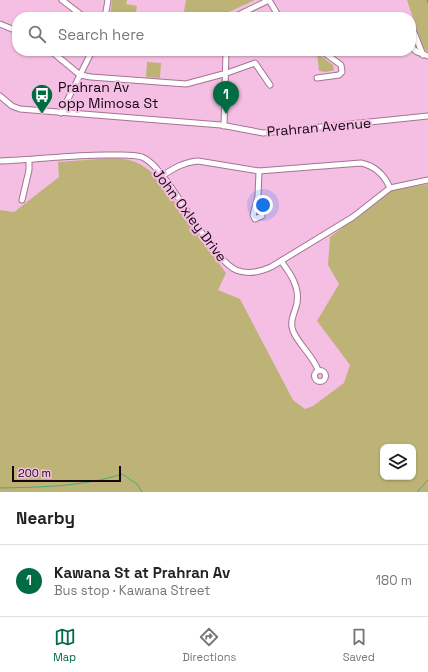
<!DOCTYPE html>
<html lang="en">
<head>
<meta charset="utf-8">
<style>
  :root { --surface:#fff; --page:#f2f2f2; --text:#222; --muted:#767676; --line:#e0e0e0; --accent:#016c43 }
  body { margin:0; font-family:"Space Grotesk",sans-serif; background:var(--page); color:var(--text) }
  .controls { position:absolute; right:12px; bottom:12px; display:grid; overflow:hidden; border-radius:8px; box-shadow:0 1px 3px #0004 }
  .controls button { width:36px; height:36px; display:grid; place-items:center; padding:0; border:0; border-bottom:1px solid var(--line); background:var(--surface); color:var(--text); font:20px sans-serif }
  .scale { position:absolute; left:12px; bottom:10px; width:109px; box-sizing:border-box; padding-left:4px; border:2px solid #150511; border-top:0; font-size:11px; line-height:14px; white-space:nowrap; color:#150511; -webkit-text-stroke:3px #f5bfe3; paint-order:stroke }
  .you { position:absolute; left:263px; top:205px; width:14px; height:14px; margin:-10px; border:3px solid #fff; border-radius:50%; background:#1a73e8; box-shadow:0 0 0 6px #1a73e833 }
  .badge { display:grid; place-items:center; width:26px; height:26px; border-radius:50%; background:var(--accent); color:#fff; font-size:13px; font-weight:700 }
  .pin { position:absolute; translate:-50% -33px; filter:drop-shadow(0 1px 2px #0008) }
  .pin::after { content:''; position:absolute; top:21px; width:14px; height:12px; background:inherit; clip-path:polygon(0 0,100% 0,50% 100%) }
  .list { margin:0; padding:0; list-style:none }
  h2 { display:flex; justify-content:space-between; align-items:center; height:52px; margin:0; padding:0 16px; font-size:17px }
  h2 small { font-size:13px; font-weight:400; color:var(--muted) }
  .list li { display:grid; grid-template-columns:26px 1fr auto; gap:12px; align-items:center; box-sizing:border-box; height:72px; padding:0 16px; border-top:1px solid var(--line) }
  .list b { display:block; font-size:15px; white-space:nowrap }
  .list p { margin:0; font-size:13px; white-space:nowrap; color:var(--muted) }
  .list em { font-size:13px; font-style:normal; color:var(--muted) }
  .icon { flex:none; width:22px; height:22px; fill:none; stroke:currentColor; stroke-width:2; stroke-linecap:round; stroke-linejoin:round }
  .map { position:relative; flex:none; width:428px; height:492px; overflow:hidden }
  .search { position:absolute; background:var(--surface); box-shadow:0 1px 3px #0004; left:12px; right:12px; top:12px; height:44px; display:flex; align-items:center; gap:10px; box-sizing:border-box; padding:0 14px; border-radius:16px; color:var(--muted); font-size:15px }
  .sheet { height:124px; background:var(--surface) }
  nav { display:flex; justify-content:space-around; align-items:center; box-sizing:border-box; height:56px; border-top:1px solid var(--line); background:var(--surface); font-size:11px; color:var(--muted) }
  nav a { display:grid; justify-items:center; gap:2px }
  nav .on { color:var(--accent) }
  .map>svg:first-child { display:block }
  .green { fill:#beb376; fill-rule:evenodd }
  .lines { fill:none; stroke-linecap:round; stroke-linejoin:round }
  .stream { stroke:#4ea97a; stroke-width:1 }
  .minor-casing { stroke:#a47395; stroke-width:7 }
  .minor { stroke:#fff; stroke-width:5 }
  .labels { text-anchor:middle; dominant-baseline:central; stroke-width:4; stroke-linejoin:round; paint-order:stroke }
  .poi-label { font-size:14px; fill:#150511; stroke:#f5bfe3; text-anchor:start }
  .street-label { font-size:14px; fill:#150511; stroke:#f5bfe3 }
</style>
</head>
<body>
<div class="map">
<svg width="428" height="492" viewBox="0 0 428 492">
  <rect width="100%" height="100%" fill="#f5bfe3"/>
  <g class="green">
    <polygon points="112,0 127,0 126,4 137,6 135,17 110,17"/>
    <polygon points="186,0 255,0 218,17 183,17"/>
    <polygon points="407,0 428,0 428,52 423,48"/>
    <polygon points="317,53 333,65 334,70 326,72 319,71"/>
    <polygon points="147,62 161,63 160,78 146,77"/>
    <path d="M113 158C133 159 141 163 156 176L226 273 218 290 240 299 293 400 305 409 313 406 344 383 350 365 317 321 339 284 328 265 330 237 393 190 428 184V492H0V210L14 212 59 177 58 162ZM383 447H413V477H383Z"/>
  </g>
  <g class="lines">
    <g class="stream">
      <polyline points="427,0 428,3"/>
      <path d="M0 488C41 487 82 487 122 474L137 484 142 492"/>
      <polyline points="417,492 428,480"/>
    </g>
    <g class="minor-casing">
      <g id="minor">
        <polyline points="62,0 84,17"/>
        <polyline points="269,0 279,17"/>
        <polyline points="105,17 108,0"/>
        <polyline points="234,17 269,0"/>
        <polyline points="0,24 17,31"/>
        <polyline points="411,25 423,55"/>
        <polyline points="411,47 417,52 428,56"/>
        <polyline points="51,51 80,75 91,77 186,84 227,73 255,63 270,85"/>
        <polyline points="317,78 339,75 342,72 341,65 322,51"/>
        <polyline points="0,96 12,106 20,109 221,125 263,133 428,116"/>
        <polyline points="61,113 92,51"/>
        <polyline points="224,126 226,51"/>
        <path d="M0 161C37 160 75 154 112 155 122 155 132 154 142 157 152 161 159 172 166 180 182 201 216 261 236 270 248 275 260 272 271 267L353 217 390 188 428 180"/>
        <path d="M162 176C174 168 184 162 198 161L259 171 361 163C375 166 384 174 390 188"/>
        <polyline points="258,196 262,216 255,219 253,215 258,196 259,171"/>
        <polyline points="22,200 29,170 29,160"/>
        <path d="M281 261C290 273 300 287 297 303 295 313 289 321 293 331 299 345 313 356 318 370"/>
        <circle cx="320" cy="376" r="5.5"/>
      </g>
    </g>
    <use href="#minor" class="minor"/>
  </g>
  <defs>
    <g id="bus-pin" transform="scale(1.15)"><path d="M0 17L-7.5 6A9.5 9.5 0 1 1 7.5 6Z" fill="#016c43" stroke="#f5bfe3"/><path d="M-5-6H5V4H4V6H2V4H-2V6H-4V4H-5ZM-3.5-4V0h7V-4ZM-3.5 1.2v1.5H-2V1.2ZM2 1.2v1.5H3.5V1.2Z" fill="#fff"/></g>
  </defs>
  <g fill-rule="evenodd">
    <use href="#bus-pin" x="42" y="95"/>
  </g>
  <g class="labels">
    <g class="poi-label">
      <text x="58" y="87">Prahran Av<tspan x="58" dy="16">opp Mimosa St</tspan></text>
    </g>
    <g class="street-label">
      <text transform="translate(319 127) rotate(-5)">Prahran Avenue</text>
      <text transform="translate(190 215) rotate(53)">John Oxley Drive</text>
    </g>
  </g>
</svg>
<div class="controls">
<button><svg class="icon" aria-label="layers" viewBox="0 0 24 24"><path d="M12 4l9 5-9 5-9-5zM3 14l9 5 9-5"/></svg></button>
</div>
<div class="scale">200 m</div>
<div class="you"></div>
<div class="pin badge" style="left:226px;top:114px">1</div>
<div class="search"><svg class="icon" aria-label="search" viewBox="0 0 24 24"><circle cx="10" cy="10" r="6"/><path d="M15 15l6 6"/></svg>Search here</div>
</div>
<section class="sheet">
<h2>Nearby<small></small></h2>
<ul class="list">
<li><span class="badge">1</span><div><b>Kawana St at Prahran Av</b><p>Bus stop · Kawana Street</p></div><em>180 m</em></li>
</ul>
</section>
<nav>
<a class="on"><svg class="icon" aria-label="map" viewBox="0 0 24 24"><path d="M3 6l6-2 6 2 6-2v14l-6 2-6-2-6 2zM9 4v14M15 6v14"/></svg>Map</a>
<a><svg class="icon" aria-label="directions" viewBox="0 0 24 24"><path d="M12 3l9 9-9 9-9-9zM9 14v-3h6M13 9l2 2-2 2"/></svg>Directions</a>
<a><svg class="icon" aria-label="saved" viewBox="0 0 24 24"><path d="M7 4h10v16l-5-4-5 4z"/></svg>Saved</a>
</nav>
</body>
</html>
